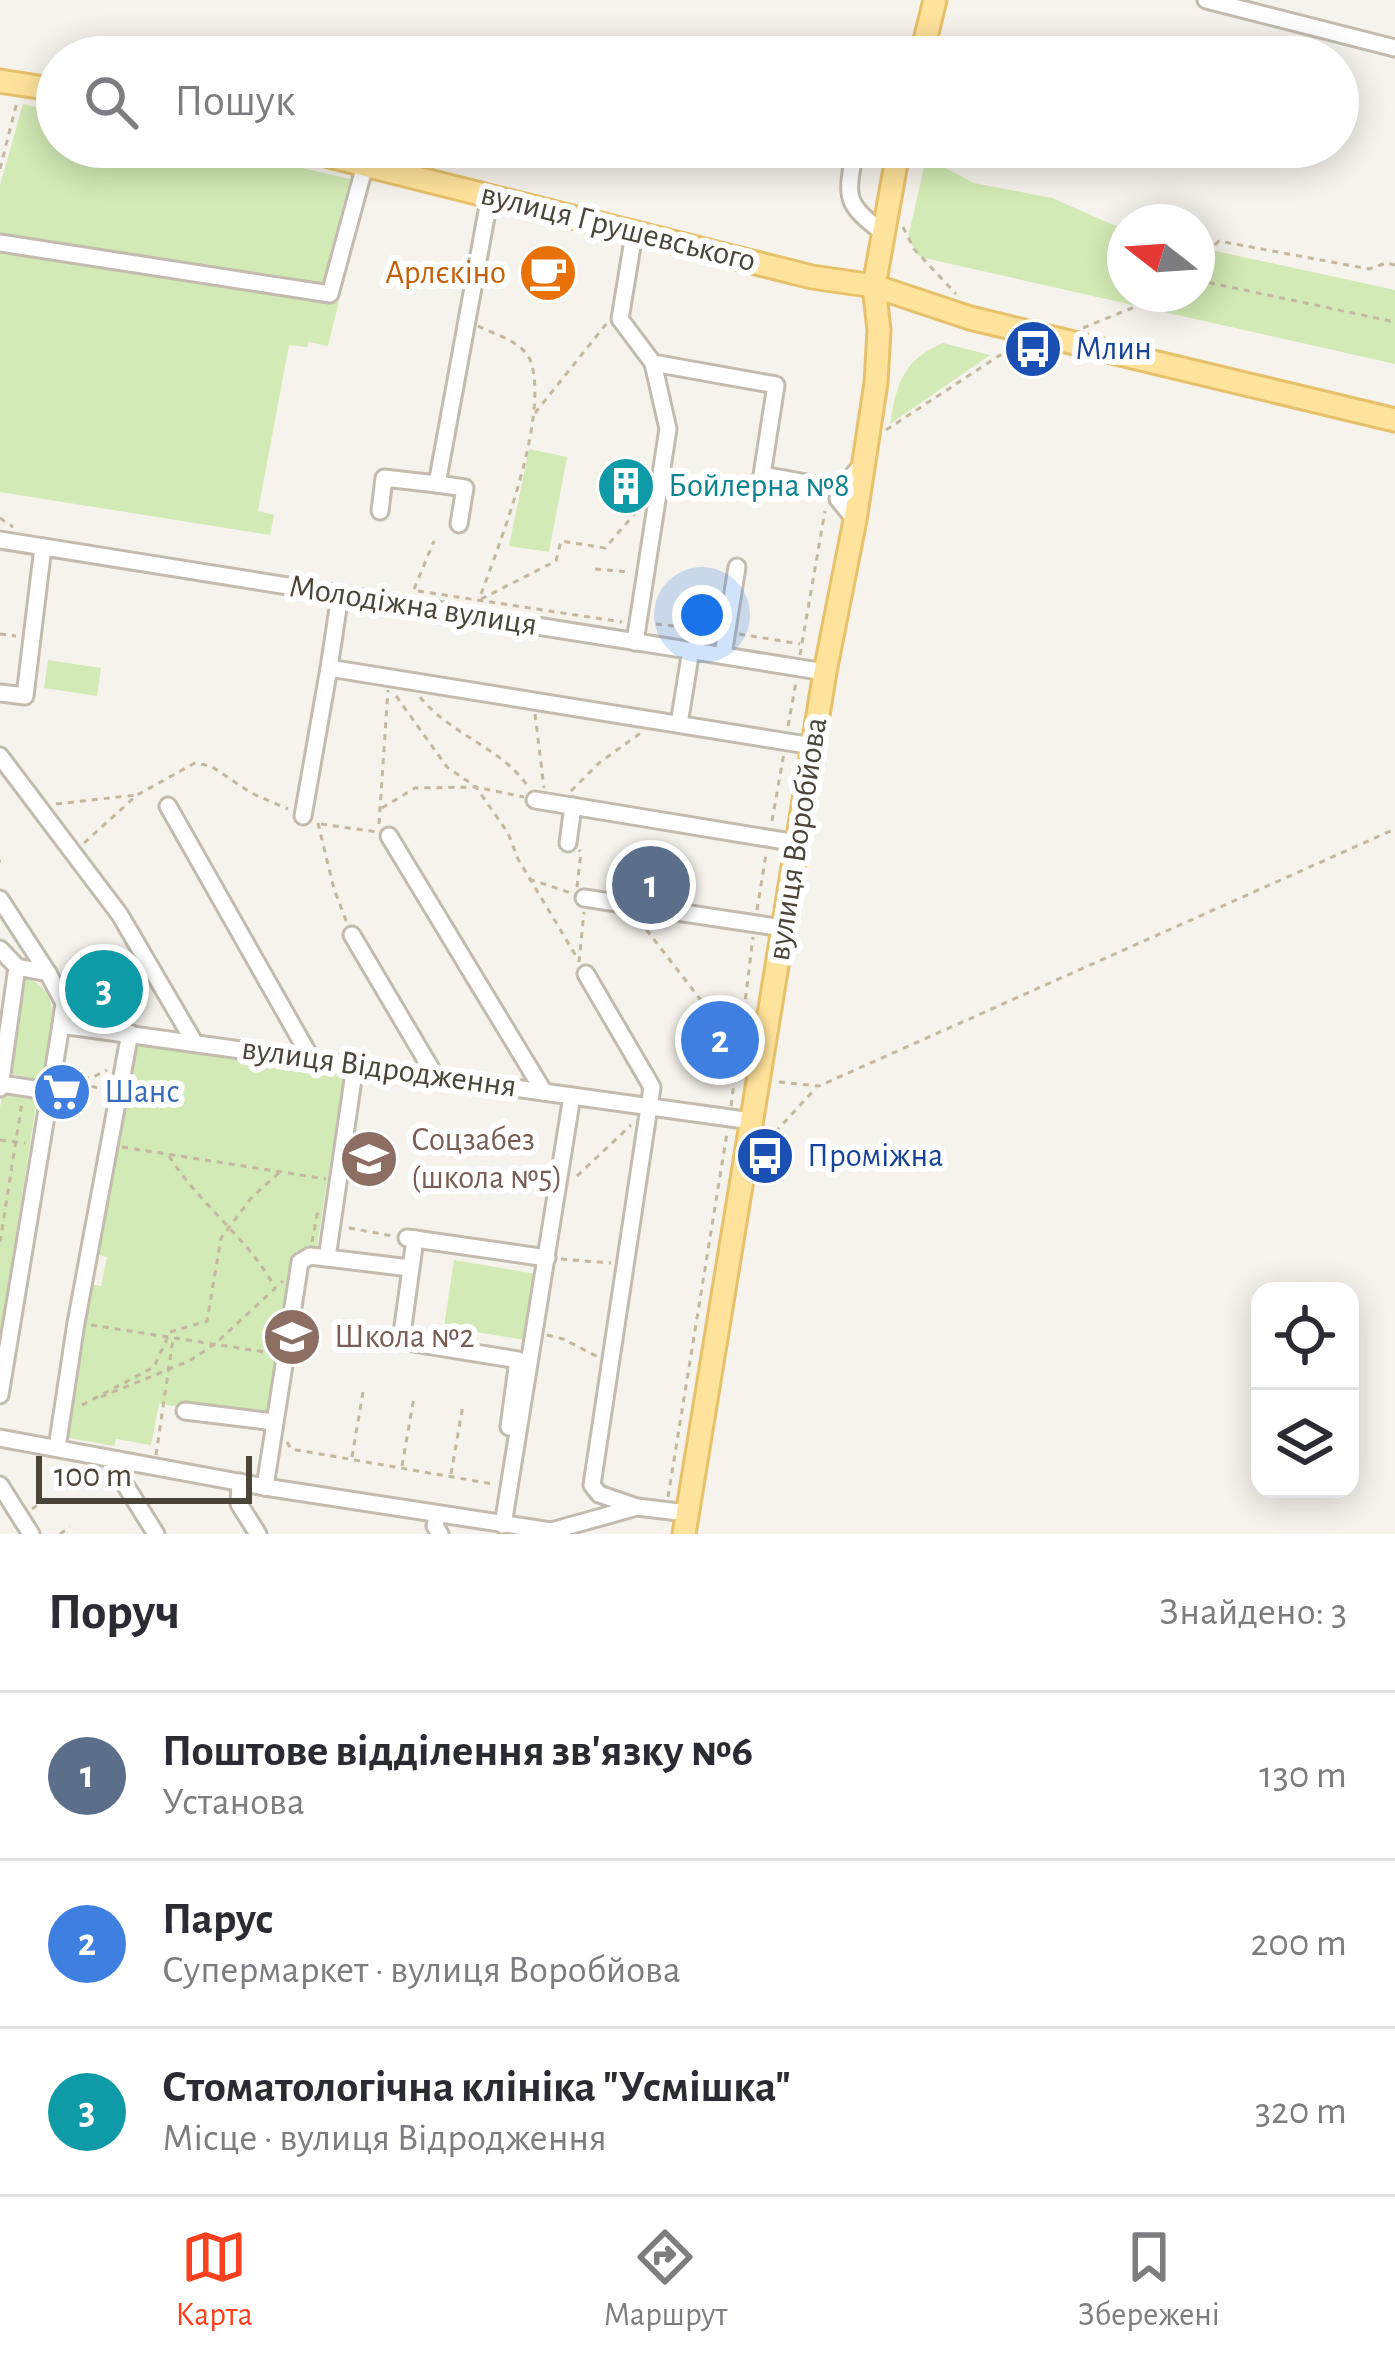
<!DOCTYPE html>
<html lang="uk">
<head>
<meta charset="utf-8">
<style>
  :root { --surface:#fff; --page:#f7f7f7; --text:#2b2b33; --muted:#7c7c81; --line:#e1e1e2; --accent:#fc3f1d }
  body { margin:0; font-family:"Alegreya Sans",sans-serif; background:var(--page); color:var(--text) }
  .controls { position:absolute; right:36px; bottom:36px; display:grid; overflow:hidden; border-radius:24px; box-shadow:0 6px 30px #0003 }
  .controls button { width:108px; height:108px; display:grid; place-items:center; padding:0; border:0; border-bottom:3px solid var(--line); background:var(--surface); color:var(--text); font:60px sans-serif }
  .compass { position:absolute; left:1107px; top:204px; width:108px; height:108px; border-radius:50%; background:var(--surface); box-shadow:0 6px 30px #0003; rotate:287deg }
  .scale { position:absolute; left:36px; bottom:30px; width:216px; box-sizing:border-box; padding-left:12px; border:6px solid #4b4439; border-top:0; font-size:33px; line-height:42px; white-space:nowrap; color:#4b4439; -webkit-text-stroke:9px #fff; paint-order:stroke }
  .you { position:absolute; left:702px; top:615px; width:42px; height:42px; margin:-30px; border:9px solid #fff; border-radius:50%; background:#1a73e8; box-shadow:0 0 0 18px #1a73e833 }
  .badge { display:grid; place-items:center; width:78px; height:78px; border-radius:50%; background:var(--accent); color:#fff; font-size:39px; font-weight:700 }
  .pin { position:absolute; translate:-50% -50%; border:6px solid #fff; box-shadow:0 3px 12px #0006 }
  .list { margin:0; padding:0; list-style:none }
  h2 { display:flex; justify-content:space-between; align-items:center; height:156px; margin:0; padding:0 48px; font-size:51px }
  h2 small { font-size:39px; font-weight:400; color:var(--muted) }
  .list li { display:grid; grid-template-columns:78px 1fr auto; gap:36px; align-items:center; box-sizing:border-box; height:168px; padding:0 48px; border-top:3px solid var(--line) }
  .list b { display:block; font-size:45px; white-space:nowrap }
  .list p { margin:0; font-size:39px; white-space:nowrap; color:var(--muted) }
  .list em { font-size:39px; font-style:normal; color:var(--muted) }
  .icon { flex:none; width:66px; height:66px; fill:none; stroke:currentColor; stroke-width:2; stroke-linecap:round; stroke-linejoin:round }
  .map { position:relative; flex:none; width:1395px; height:1534px; overflow:hidden }
  .search { position:absolute; background:var(--surface); box-shadow:0 6px 30px #0003; left:36px; right:36px; top:36px; height:132px; display:flex; align-items:center; gap:30px; box-sizing:border-box; padding:0 42px; border-radius:66px; color:var(--muted); font-size:45px }
  .sheet { height:660px; background:var(--surface) }
  nav { display:flex; justify-content:space-around; align-items:center; box-sizing:border-box; height:168px; border-top:3px solid var(--line); background:var(--surface); font-size:33px; color:var(--muted) }
  nav a { display:grid; justify-items:center; gap:6px }
  nav .on { color:var(--accent) }
  .map>svg:first-child { display:block }
  .green { fill:#d2eab5 }
  .lines { fill:none; stroke-linecap:round; stroke-linejoin:round }
  .minor-casing { stroke:#c2bbae; stroke-width:21 }
  .major-casing { stroke:#e6c16a; stroke-width:27 }
  .path { stroke:#c4b79f; stroke-width:3; stroke-dasharray:6 6; stroke-linecap:butt }
  .minor { stroke:#fff; stroke-width:15 }
  .major { stroke:#ffe39c; stroke-width:21 }
  .labels { text-anchor:middle; dominant-baseline:central; stroke-width:12; stroke-linejoin:round; paint-order:stroke }
  .street-label { font-size:33px; fill:#4b4439; stroke:#fff }
  .food-label { font-size:33px; fill:#c56008; stroke:#fff; text-anchor:end }
  .transit-label { font-size:33px; fill:#164399; stroke:#fff; text-anchor:start }
  .culture-label { font-size:33px; fill:#0d838f; stroke:#fff; text-anchor:start }
  .shop-label { font-size:33px; fill:#366cbe; stroke:#fff; text-anchor:start }
  .education-label { font-size:33px; fill:#785e54; stroke:#fff; text-anchor:start }
</style>
</head>
<body>
<div class="map">
<svg width="1395" height="1534" viewBox="0 0 1395 1534">
  <rect width="100%" height="100%" fill="#f6f3ec"/>
  <g class="green">
    <polygon points="23,104 57,112 57,147 211,147 350,179 319,297 339,302 328,346 309,342 307,347 289,345 258,511 274,515 270,535 0,492 0,185"/>
    <polygon points="926,158 974,183 1052,198 1125,230 1125,294 1197,294 1197,247 1395,290 1395,364 920,257 908,238"/>
    <path d="M943 343 990 355 890 424C896 384 904 359 943 343Z"/>
    <polygon points="529,449 567,457 549,552 509,546"/>
    <polygon points="48,660 101,668 97,696 44,688"/>
    <path d="M20 977C70 986 49 1041 42 1077L38 1080 8 1073Z"/>
    <polygon points="133,1043 344,1074 316,1253 296,1251 269,1418 159,1404 151,1445 116,1439 114,1446 64,1437 90,1284 101,1286 107,1257 96,1254"/>
    <polygon points="3,1088 38,1093 0,1335 0,1108"/>
    <polygon points="454,1260 536,1274 525,1340 444,1327"/>
  </g>
  <g class="lines">
    <g class="minor-casing">
      <g id="minor">
        <polyline points="1206,0 1395,48"/>
        <path d="M850 147 854 154C847 197 844 203 881 231"/>
        <polyline points="634,234 620,319 653,363 776,385 762,475 840,489"/>
        <polyline points="0,243 330,294 365,165"/>
        <polyline points="437,484 465,488 459,524"/>
        <polyline points="380,511 384,478 437,484 490,195"/>
        <polyline points="855,520 838,499 840,489 863,464"/>
        <polyline points="0,540 825,672"/>
        <polyline points="635,642 668,429 653,363"/>
        <polyline points="723,655 737,567"/>
        <polyline points="329,668 340,595"/>
        <polyline points="0,693 25,696 43,547"/>
        <polyline points="679,724 691,650"/>
        <polyline points="0,756 120,915 193,1040"/>
        <polyline points="535,800 797,843"/>
        <polyline points="168,806 312,1060"/>
        <polyline points="303,816 329,668 813,746"/>
        <polyline points="389,836 544,1092"/>
        <polyline points="568,843 573,806"/>
        <polyline points="584,898 783,928"/>
        <polyline points="0,899 48,973"/>
        <polyline points="352,935 436,1077"/>
        <polyline points="0,949 17,967 48,973 64,1003 61,1025 752,1121"/>
        <polyline points="586,974 652,1087 592,1485 599,1494 634,1506"/>
        <polyline points="721,1025 766,1031"/>
        <polyline points="1,1084 48,1091"/>
        <polyline points="0,1088 17,967"/>
        <polyline points="407,1238 415,1239 401,1341 518,1360 509,1427"/>
        <polyline points="415,1239 547,1258"/>
        <polyline points="327,1258 410,1268"/>
        <polyline points="0,1395 61,1025"/>
        <polyline points="185,1411 274,1422"/>
        <polyline points="0,1438 265,1487 551,1531 637,1507 687,1513"/>
        <polyline points="57,1448 76,1323 130,1033"/>
        <polyline points="118,1460 119,1475 156,1534"/>
        <polyline points="240,1482 239,1504 258,1534"/>
        <polyline points="0,1485 31,1534"/>
        <polyline points="265,1487 300,1262 310,1256 327,1258 355,1066"/>
        <polyline points="437,1515 435,1526 440,1534"/>
        <polyline points="503,1525 572,1096"/>
      </g>
    </g>
    <g class="major-casing">
      <g id="major">
        <polyline points="921,57 935,0"/>
        <polyline points="0,81 57,90"/>
        <polyline points="293,147 812,277 874,286 970,318 1395,420"/>
        <polyline points="684,1534 825,672 855,520 876,383 879,330 874,286 899,147"/>
      </g>
    </g>
    <g class="path">
      <polyline points="0,169 17,102"/>
      <polyline points="903,227 914,249 956,294"/>
      <polyline points="1197,261 1219,241 1369,269 1386,263 1395,265"/>
      <polyline points="1197,280 1395,322"/>
      <path d="M478 326C496 335 524 342 531 362 549 419 500 542 480 597"/>
      <polyline points="1083,328 1166,294"/>
      <polyline points="535,413 607,323"/>
      <polyline points="886,430 1000,355 1037,362 1038,355"/>
      <polyline points="0,518 13,527"/>
      <polyline points="595,569 629,572"/>
      <polyline points="414,589 434,541"/>
      <polyline points="418,591 622,622"/>
      <polyline points="481,599 556,561 561,541 605,548 638,510"/>
      <polyline points="656,624 711,630"/>
      <polyline points="0,634 16,636"/>
      <polyline points="739,634 800,644"/>
      <polyline points="800,655 825,511"/>
      <polyline points="396,696 447,767 476,787 508,833 518,859 579,961"/>
      <path d="M420 697C451 735 500 747 527 785"/>
      <polyline points="535,714 544,788"/>
      <polyline points="788,726 796,682"/>
      <polyline points="571,791 599,763 642,732"/>
      <polyline points="56,804 136,795"/>
      <polyline points="382,808 415,788 476,787 524,797"/>
      <polyline points="772,821 784,753"/>
      <polyline points="318,823 334,889 347,923"/>
      <polyline points="321,824 377,832"/>
      <polyline points="379,824 388,690"/>
      <polyline points="84,843 137,795 195,763 211,766 251,793 288,809"/>
      <polyline points="0,861 1,861"/>
      <polyline points="529,879 571,893"/>
      <polyline points="577,887 581,852 579,850"/>
      <polyline points="757,910 766,854"/>
      <polyline points="639,920 710,1012"/>
      <polyline points="579,962 584,912"/>
      <polyline points="744,1011 753,937"/>
      <polyline points="93,1015 97,998"/>
      <polyline points="71,1076 91,1078 107,1070"/>
      <polyline points="82,1079 89,1086 105,1089"/>
      <polyline points="779,1082 819,1086 1395,829"/>
      <polyline points="731,1106 739,1044"/>
      <polyline points="0,1140 25,1143"/>
      <polyline points="767,1141 816,1088"/>
      <polyline points="122,1147 326,1179"/>
      <path d="M169 1156C198 1203 250 1240 275 1288"/>
      <polyline points="577,1176 631,1125"/>
      <polyline points="349,1228 393,1236"/>
      <polyline points="0,1242 22,1102"/>
      <polyline points="312,1242 318,1210"/>
      <polyline points="561,1259 611,1263"/>
      <polyline points="91,1325 271,1353"/>
      <polyline points="547,1335 563,1339 598,1357"/>
      <polyline points="101,1397 189,1361 215,1344 283,1281"/>
      <polyline points="82,1405 154,1367 170,1332 207,1321 221,1238 252,1197 280,1172"/>
      <polyline points="287,1442 291,1449 493,1484"/>
      <polyline points="156,1455 173,1339"/>
      <polyline points="352,1457 363,1392"/>
      <polyline points="402,1466 414,1397"/>
      <polyline points="451,1474 463,1405"/>
      <polyline points="668,1497 727,1133"/>
      <polyline points="32,1509 50,1496"/>
      <polyline points="60,1534 70,1527"/>
    </g>
    <use href="#minor" class="minor"/>
    <use href="#major" class="major"/>
  </g>
  <defs>
    <g id="cafe-disc" transform="scale(3)"><circle r="9.5" fill="#e8710a" stroke="#fff"/><path d="M-5.5-4.5H6V0H3Q3 3.5 0 3.5H-2.5Q-5.5 3.5-5.5 0ZM3-3.2v2h1.7v-2ZM-6 4.5H4V6H-6Z" fill="#fff"/></g>
    <g id="bus-disc" transform="scale(3)"><circle r="9.5" fill="#1a4fb4" stroke="#fff"/><path d="M-5-6H5V4H4V6H2V4H-2V6H-4V4H-5ZM-3.5-4V0h7V-4ZM-3.5 1.2v1.5H-2V1.2ZM2 1.2v1.5H3.5V1.2Z" fill="#fff"/></g>
    <g id="building-disc" transform="scale(3)"><circle r="9.5" fill="#0f9aa8" stroke="#fff"/><path d="M-4-6H4V6H1V3H-1V6H-4ZM-2.5-4.3h1.7v1.8h-1.7ZM.8-4.3h1.7v1.8H.8ZM-2.5-1h1.7V.8h-1.7ZM.8-1h1.7V.8H.8Z" fill="#fff"/></g>
    <g id="supermarket-disc" transform="scale(3)"><circle r="9.5" fill="#3f7fe0" stroke="#fff"/><path d="M-6-5.5h2.5l.6 2H6L4.5 2H-2.5L-4.4-4H-6ZM-1.5 3.2a1.3 1.3 0 1 0 .1 0ZM3 3.2a1.3 1.3 0 1 0 .1 0Z" fill="#fff"/></g>
    <g id="school-disc" transform="scale(3)"><circle r="9.5" fill="#8d6e63" stroke="#fff"/><path d="M0-5L7-2L0 1L-7-2ZM-4 1L0 2.5L4 1V4Q0 6-4 4Z" fill="#fff"/></g>
  </defs>
  <g fill-rule="evenodd">
    <use href="#cafe-disc" x="548" y="273"/>
    <use href="#bus-disc" x="1033" y="349"/>
    <use href="#building-disc" x="626" y="486"/>
    <use href="#supermarket-disc" x="62" y="1092"/>
    <use href="#bus-disc" x="765" y="1156"/>
    <use href="#school-disc" x="369" y="1159"/>
    <use href="#school-disc" x="292" y="1337"/>
  </g>
  <g class="labels">
    <g class="street-label">
      <text transform="translate(618 228) rotate(14)">вулиця Грушевського</text>
      <text transform="translate(413 606) rotate(9)">Молодіжна вулиця</text>
      <text transform="translate(798 839) rotate(-81)">вулиця Воробйова</text>
      <text transform="translate(379 1068) rotate(8)">вулиця Відродження</text>
    </g>
    <g class="food-label">
      <text x="506" y="273">Арлєкіно</text>
    </g>
    <g class="transit-label">
      <text x="1075" y="349">Млин</text>
      <text x="807" y="1156">Проміжна</text>
    </g>
    <g class="culture-label">
      <text x="668" y="486">Бойлерна №8</text>
    </g>
    <g class="shop-label">
      <text x="104" y="1092">Шанс</text>
    </g>
    <g class="education-label">
      <text x="411" y="1140">Соцзабез<tspan x="411" dy="38">(школа №5)</tspan></text>
      <text x="334" y="1337">Школа №2</text>
    </g>
  </g>
</svg>
<div class="controls">
<button><svg class="icon" aria-label="locate" viewBox="0 0 24 24"><circle cx="12" cy="12" r="6"/><path d="M12 2v4M12 18v4M2 12h4M18 12h4"/></svg></button>
<button><svg class="icon" aria-label="layers" viewBox="0 0 24 24"><path d="M12 4l9 5-9 5-9-5zM3 14l9 5 9-5"/></svg></button>
</div>
<svg class="compass" viewBox="-18 -18 36 36"><path d="M0-13l5 13h-10z" fill="#e53935"/><path d="M0 13l5-13h-10z" fill="#7c7c81"/></svg>
<div class="scale">100 m</div>
<div class="you"></div>
<div class="pin badge" style="left:651px;top:885px;background:#5c6f8a">1</div>
<div class="pin badge" style="left:720px;top:1040px;background:#3f7fe0">2</div>
<div class="pin badge" style="left:104px;top:989px;background:#0f9aa8">3</div>
<div class="search"><svg class="icon" aria-label="search" viewBox="0 0 24 24"><circle cx="10" cy="10" r="6"/><path d="M15 15l6 6"/></svg>Пошук</div>
</div>
<section class="sheet">
<h2>Поруч<small>Знайдено: 3</small></h2>
<ul class="list">
<li><span class="badge" style="background:#5c6f8a">1</span><div><b>Поштове відділення зв'язку №6</b><p>Установа</p></div><em>130 m</em></li>
<li><span class="badge" style="background:#3f7fe0">2</span><div><b>Парус</b><p>Супермаркет · вулиця Воробйова</p></div><em>200 m</em></li>
<li><span class="badge" style="background:#0f9aa8">3</span><div><b>Стоматологічна клініка &quot;Усмішка&quot;</b><p>Місце · вулиця Відродження</p></div><em>320 m</em></li>
</ul>
</section>
<nav>
<a class="on"><svg class="icon" aria-label="map" viewBox="0 0 24 24"><path d="M3 6l6-2 6 2 6-2v14l-6 2-6-2-6 2zM9 4v14M15 6v14"/></svg>Карта</a>
<a><svg class="icon" aria-label="directions" viewBox="0 0 24 24"><path d="M12 3l9 9-9 9-9-9zM9 14v-3h6M13 9l2 2-2 2"/></svg>Маршрут</a>
<a><svg class="icon" aria-label="saved" viewBox="0 0 24 24"><path d="M7 4h10v16l-5-4-5 4z"/></svg>Збережені</a>
</nav>
</body>
</html>
